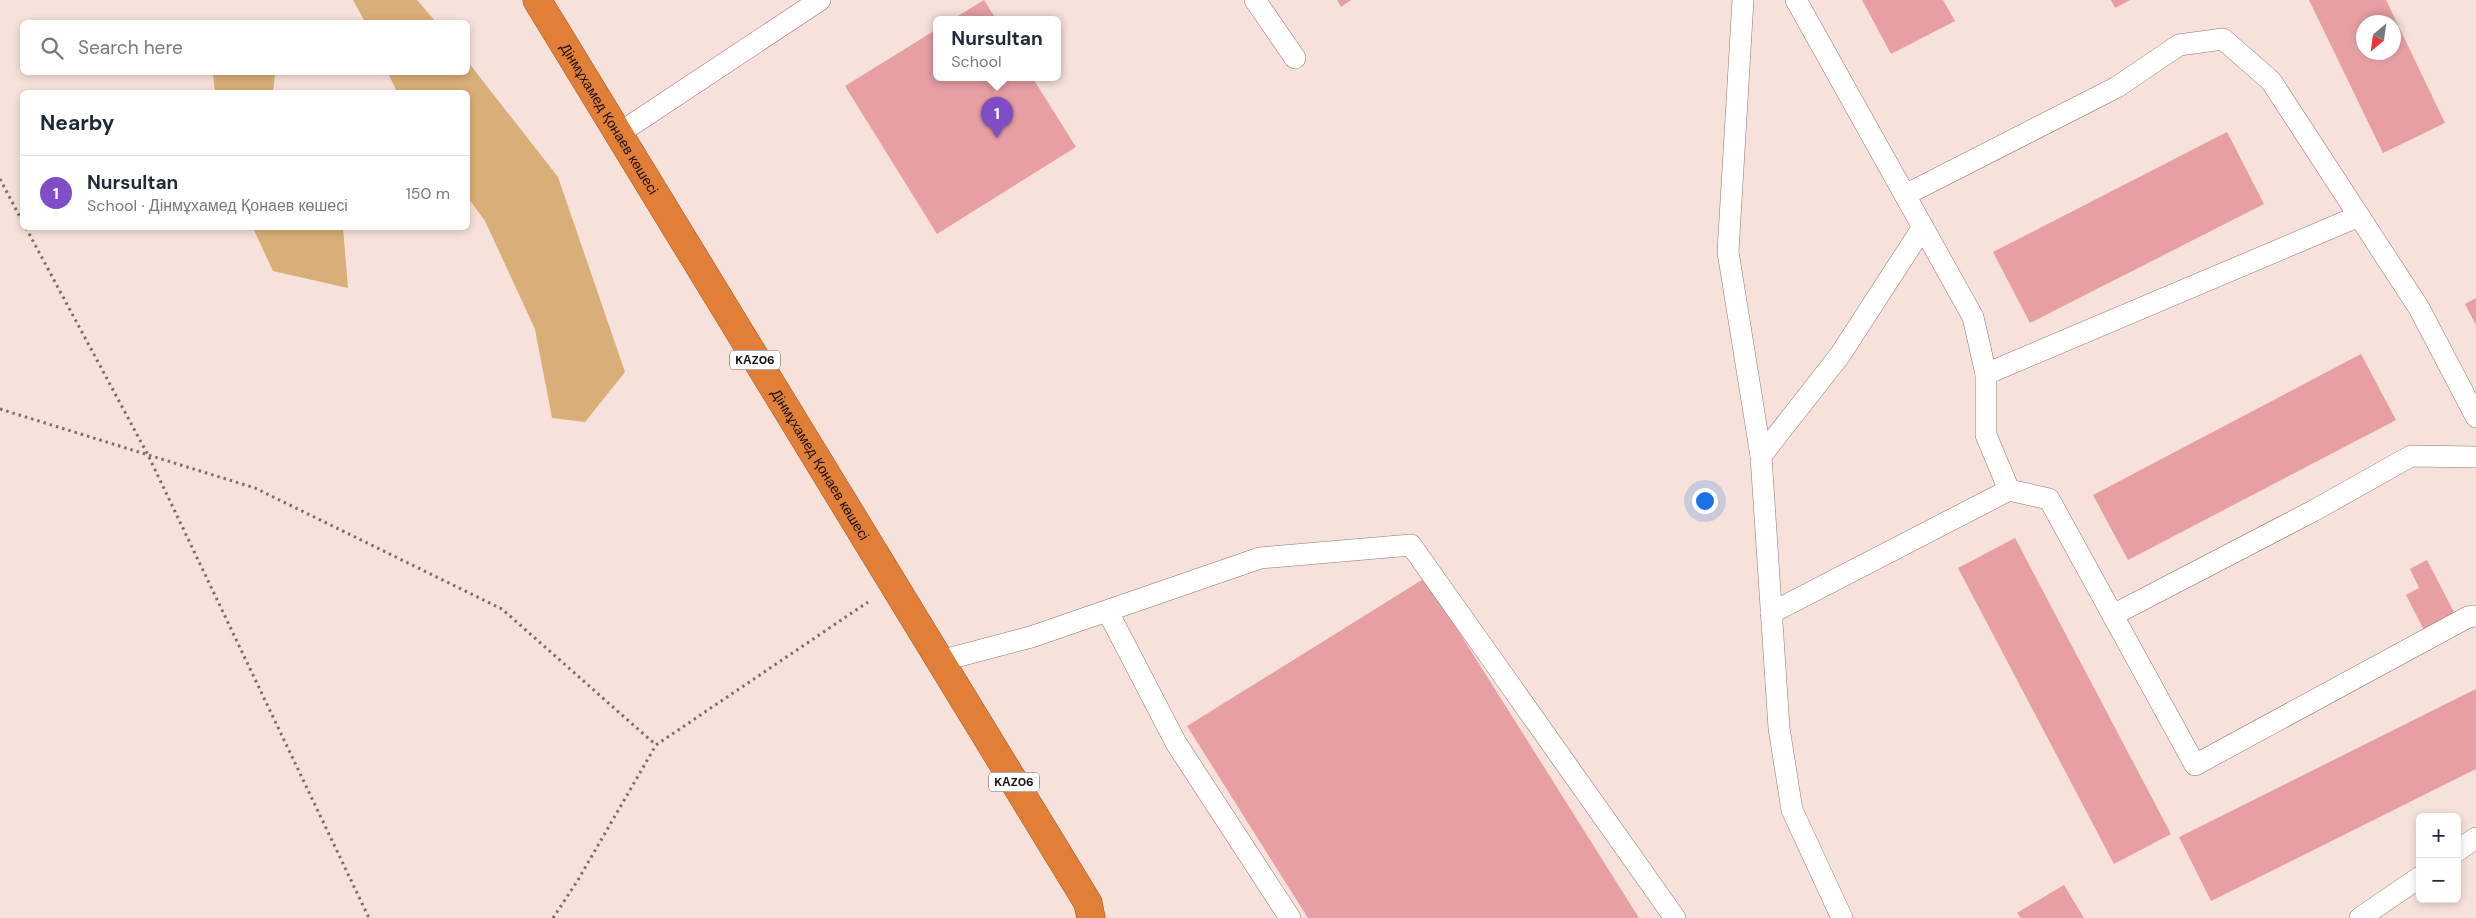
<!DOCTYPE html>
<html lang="en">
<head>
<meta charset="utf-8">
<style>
  :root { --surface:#fff; --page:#f2f2f3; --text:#1f2937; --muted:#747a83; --line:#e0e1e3; --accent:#7f4ec6 }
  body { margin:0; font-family:"DM Sans",sans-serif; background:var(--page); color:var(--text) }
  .controls { position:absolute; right:15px; bottom:15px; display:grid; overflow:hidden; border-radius:8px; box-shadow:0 2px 8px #0003 }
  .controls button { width:45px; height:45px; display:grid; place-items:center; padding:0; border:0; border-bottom:1px solid var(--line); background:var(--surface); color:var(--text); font:25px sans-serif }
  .compass { position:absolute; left:2356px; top:15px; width:45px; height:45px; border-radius:50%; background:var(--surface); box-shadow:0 2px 8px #0003; rotate:209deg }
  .you { position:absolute; left:1704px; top:500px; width:18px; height:18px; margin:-12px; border:4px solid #fff; border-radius:50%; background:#1a73e8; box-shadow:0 0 0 8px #1a73e833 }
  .badge { display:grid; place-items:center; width:32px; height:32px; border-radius:50%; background:var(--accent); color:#fff; font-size:16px; font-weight:700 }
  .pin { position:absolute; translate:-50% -41px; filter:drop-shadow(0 1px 2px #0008) }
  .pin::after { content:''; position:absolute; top:26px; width:18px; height:15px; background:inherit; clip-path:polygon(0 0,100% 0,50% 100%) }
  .popup { position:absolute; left:933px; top:16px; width:128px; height:65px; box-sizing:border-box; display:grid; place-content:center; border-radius:8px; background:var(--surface); filter:drop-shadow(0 1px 4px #0005); font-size:16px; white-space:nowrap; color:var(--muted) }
  .popup b { font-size:19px; color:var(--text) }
  .popup::after { content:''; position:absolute; left:50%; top:100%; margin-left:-10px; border:10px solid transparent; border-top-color:var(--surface) }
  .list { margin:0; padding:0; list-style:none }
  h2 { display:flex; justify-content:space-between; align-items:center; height:65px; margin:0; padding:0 20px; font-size:21px }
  h2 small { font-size:16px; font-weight:400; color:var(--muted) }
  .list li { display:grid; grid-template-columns:32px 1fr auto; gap:15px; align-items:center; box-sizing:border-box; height:75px; padding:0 20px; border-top:1px solid var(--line) }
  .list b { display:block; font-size:19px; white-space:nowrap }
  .list p { margin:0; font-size:16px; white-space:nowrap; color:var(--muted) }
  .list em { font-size:16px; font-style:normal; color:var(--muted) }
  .icon { flex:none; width:28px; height:28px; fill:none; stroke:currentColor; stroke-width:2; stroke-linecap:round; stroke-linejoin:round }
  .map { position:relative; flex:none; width:2476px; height:918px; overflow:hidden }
  .search { position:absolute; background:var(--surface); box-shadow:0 2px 8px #0003; left:20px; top:20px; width:450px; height:55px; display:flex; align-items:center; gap:12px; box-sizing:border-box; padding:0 18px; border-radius:8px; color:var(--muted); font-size:19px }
  .panel { position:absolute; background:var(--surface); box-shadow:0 2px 8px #0003; left:20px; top:90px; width:450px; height:140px; border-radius:8px }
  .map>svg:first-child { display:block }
  .forest { fill:#d9ae78 }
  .building { fill:#e79fa4; fill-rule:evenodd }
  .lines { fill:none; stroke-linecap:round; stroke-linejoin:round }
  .lane-casing { stroke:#8b7873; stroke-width:22 }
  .highway-casing { stroke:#9a572a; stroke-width:29 }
  .path { stroke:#7c6f6b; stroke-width:3; stroke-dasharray:2.5 4; stroke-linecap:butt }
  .lane { stroke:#fff; stroke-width:21 }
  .highway { stroke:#e17f39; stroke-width:28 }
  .labels { text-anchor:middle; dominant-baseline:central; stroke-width:4.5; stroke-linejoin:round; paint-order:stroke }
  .shield { fill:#fff; stroke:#5b5656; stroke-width:1 }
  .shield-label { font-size:12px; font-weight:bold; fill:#150e0d }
  .street-label { font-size:14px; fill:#150e0d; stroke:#fff }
</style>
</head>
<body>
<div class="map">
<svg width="2476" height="918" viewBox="0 0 2476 918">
  <rect width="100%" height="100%" fill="#f6e1db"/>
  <g class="forest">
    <polygon points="353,0 417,0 436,22 365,22"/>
    <polygon points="468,62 558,177 625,372 585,422 552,418 535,329 485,221 468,198 468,92 397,92 388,73 468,72"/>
    <polygon points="213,73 275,73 273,92 215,92"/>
    <polygon points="253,228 343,228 348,288 273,271"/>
  </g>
  <g class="building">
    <polygon points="984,0 996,19 953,19"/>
    <polygon points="1337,0 1351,0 1341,7"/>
    <polygon points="1862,0 1943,0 1955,21 1891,54"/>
    <polygon points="2111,0 2130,0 2115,8"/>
    <path d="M2309 0H2386L2445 123 2383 153ZM2364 22H2394V52H2364Z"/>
    <polygon points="937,29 937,77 1032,77 1076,147 937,234 845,86"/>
    <polygon points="2227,132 2264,204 2030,323 1993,252"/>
    <polygon points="2476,298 2476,325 2465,304"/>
    <polygon points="2361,354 2396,420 2128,560 2093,495"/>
    <polygon points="2015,538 2171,834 2114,864 1958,568"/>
    <polygon points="2427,560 2457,618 2426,634 2406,595 2419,588 2410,569"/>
    <polygon points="1425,578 1639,918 1308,918 1187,726"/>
    <polygon points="2476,689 2476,769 2211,901 2179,837"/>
    <polygon points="2064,885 2084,918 2021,918 2017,913"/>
  </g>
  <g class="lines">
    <g class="lane-casing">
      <g id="lane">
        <polyline points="1255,0 1295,58"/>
        <polyline points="1743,0 1728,252 1761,456 1779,728 1792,810 1842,918"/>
        <polyline points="1796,0 1973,317 1986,374 1986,435 2009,490"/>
        <polyline points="618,134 820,0"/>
        <polyline points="1905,195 2117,87 2179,45 2223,39 2271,81 2419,308 2476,417"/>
        <polyline points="1986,374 2359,216"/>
        <polyline points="1761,456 1840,355 1923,227"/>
        <polyline points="1108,612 1176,743 1290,918"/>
        <polyline points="1771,613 2009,490 2049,499 2195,765 2468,617 2476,616"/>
        <polyline points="2113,615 2313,511 2411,456 2476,457"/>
        <polyline points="940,661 1031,637 1260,558 1411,545 1675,918"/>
        <polyline points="2457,851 2476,838"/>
        <polyline points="2360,918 2420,877"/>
      </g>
    </g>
    <g class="highway-casing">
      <g id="highway">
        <path id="s1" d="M537 0 1088 903 1091 918"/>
      </g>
    </g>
    <g class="path">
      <polyline points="0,179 22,221"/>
      <polyline points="26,228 148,455 369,918"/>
      <polyline points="0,409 255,488 502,609 656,745"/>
      <polyline points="553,918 578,880 656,745 868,602"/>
    </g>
    <use href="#lane" class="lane"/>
    <use href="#highway" class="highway"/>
  </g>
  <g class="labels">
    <g class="shield">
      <rect x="730" y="350.5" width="50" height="19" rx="4"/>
      <rect x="989" y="772.5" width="50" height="19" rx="4"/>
    </g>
    <g class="shield-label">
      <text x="755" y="360">KАZ06</text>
      <text x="1014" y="782">KАZ06</text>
    </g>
    <g class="street-label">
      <text stroke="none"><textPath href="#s1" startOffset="139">Дінмұхамед Қонаев көшесі</textPath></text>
      <text stroke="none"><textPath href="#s1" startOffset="544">Дінмұхамед Қонаев көшесі</textPath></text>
    </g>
  </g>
</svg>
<div class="controls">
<button>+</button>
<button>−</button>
</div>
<svg class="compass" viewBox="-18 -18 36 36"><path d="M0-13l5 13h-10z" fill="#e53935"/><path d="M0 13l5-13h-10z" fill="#747a83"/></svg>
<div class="you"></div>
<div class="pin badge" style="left:997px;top:138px">1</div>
<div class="popup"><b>Nursultan</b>School</div>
<div class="search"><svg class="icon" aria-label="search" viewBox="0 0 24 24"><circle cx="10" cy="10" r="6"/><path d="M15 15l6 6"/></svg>Search here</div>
<section class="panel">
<h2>Nearby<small></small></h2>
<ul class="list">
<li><span class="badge">1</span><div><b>Nursultan</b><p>School · Дінмұхамед Қонаев көшесі</p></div><em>150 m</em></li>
</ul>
</section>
</div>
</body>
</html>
